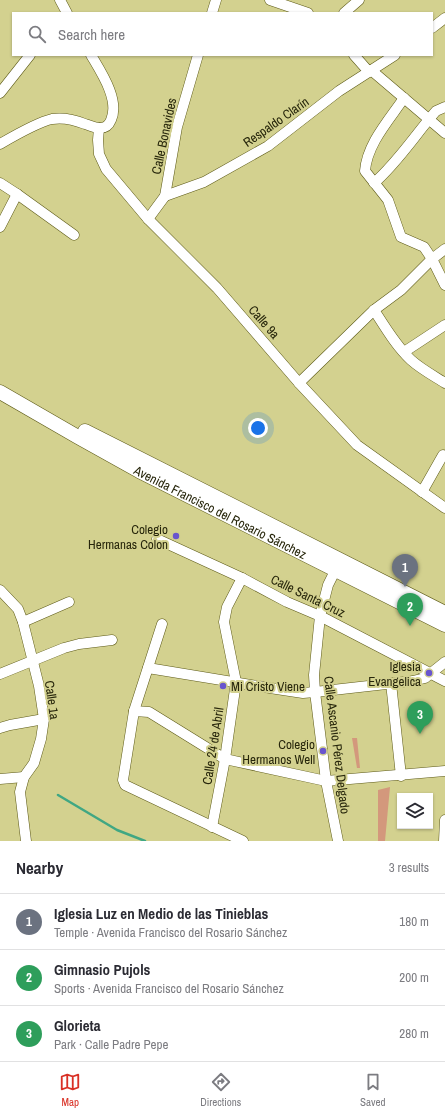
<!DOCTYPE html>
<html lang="en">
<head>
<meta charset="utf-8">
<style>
  :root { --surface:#fff; --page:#f2f2f3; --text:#2b2b33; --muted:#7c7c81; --line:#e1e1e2; --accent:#d93025 }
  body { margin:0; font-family:"Archivo Narrow",sans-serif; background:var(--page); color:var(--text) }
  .controls { position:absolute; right:12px; bottom:12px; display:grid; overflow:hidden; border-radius:0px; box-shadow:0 1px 3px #0004 }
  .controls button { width:36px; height:36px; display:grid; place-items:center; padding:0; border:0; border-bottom:1px solid var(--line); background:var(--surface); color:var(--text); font:20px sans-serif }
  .you { position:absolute; left:258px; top:428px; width:14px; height:14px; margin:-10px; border:3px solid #fff; border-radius:50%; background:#1a73e8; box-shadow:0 0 0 6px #1a73e833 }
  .badge { display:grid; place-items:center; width:26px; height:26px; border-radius:50%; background:var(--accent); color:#fff; font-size:13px; font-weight:700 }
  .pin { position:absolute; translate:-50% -33px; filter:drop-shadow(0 1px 2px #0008) }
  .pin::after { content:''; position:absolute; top:21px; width:14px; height:12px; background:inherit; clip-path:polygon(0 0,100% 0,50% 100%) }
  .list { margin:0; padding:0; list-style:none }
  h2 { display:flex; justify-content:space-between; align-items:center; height:52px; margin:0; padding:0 16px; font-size:17px }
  h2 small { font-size:13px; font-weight:400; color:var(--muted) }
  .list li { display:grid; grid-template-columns:26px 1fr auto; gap:12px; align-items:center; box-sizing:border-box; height:56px; padding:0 16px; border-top:1px solid var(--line) }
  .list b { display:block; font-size:15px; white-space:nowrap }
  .list p { margin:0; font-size:13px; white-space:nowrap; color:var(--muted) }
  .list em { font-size:13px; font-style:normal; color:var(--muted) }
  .icon { flex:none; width:22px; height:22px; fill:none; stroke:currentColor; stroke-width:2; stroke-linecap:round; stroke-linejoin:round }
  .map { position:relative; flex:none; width:445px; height:841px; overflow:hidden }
  .search { position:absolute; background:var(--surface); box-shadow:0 1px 3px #0004; left:12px; right:12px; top:12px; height:44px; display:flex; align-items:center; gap:10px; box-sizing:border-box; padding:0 14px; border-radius:0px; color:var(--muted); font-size:15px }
  .sheet { height:220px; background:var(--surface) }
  nav { display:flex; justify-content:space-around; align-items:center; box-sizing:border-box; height:56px; border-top:1px solid var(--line); background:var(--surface); font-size:11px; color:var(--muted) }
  nav a { display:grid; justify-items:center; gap:2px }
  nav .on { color:var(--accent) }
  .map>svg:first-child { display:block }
  .green { fill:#d3987c }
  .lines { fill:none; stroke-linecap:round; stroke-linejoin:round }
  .stream { stroke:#40a783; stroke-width:2.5 }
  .street-casing { stroke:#5d5a17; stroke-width:11 }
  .secondary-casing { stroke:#5d5a17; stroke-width:15 }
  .street { stroke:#fff; stroke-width:10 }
  .secondary { stroke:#fff; stroke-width:14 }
  .poi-dot { fill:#6955ce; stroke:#d3d18f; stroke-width:1.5 }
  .labels { text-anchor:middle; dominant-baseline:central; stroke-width:4; stroke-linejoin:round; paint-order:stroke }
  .street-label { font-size:13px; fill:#27260b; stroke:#d3d18f }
  .poi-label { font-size:13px; fill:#27260b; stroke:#d3d18f; text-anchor:end }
</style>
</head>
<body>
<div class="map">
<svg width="445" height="841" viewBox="0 0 445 841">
  <rect width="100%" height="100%" fill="#d3d18f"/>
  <g class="green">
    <polygon points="352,738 357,738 360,768 357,768"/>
    <polygon points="390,787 385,841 378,841 378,790"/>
  </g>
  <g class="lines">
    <polyline class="stream" points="58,795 117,830 145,841"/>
    <g class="street-casing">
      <g id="street">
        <polyline points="60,0 67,13"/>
        <polyline points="270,0 308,13"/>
        <polyline points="212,13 216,0"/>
        <polyline points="344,13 359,0"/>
        <polyline points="432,28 445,18"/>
        <polyline points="354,55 369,72"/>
        <polyline points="371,70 445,133"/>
        <polyline points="0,93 30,55"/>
        <path d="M404 98C389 120 367 144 365 171L388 200 401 237 424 247 432 259 445 285"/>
        <polyline points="99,128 98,140 99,154 106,169 148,219 217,288 299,383 357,445 445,508"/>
        <path d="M0 144C12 137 39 122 52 119 64 117 75 120 85 124 89 125 95 128 100 128 105 128 109 125 111 120 120 100 101 72 91 55"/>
        <polyline points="0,183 17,194 74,235"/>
        <path d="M374 183C398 162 415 135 436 111L445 107"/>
        <polyline points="165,196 204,182 268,146 339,91 395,55"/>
        <polyline points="148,219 165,196 177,127 198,55"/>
        <polyline points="0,227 17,194"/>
        <path d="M374 310C385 327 396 346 411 360 421 369 434 376 445 383"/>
        <polyline points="404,352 445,325"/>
        <polyline points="299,383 374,310 401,290 432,259 445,249"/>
        <polyline points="422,492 443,455"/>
        <polyline points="157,539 242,578 287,602 320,616 445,681"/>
        <polyline points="0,590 18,609 23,622 39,686 44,719 41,739 34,763 24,777 20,792 26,841"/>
        <polyline points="23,622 69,602"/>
        <polyline points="162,624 134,711 123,780 125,785 243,841"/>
        <polyline points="148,668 270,688 303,693 315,692 413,681 425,678 445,662"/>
        <polyline points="0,674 64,648 79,644 112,640"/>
        <polyline points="391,683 401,776"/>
        <polyline points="134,711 149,712 225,759 326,781 445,771"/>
        <polyline points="0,728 10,725 44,719"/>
        <polyline points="0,779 24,777"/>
        <polyline points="212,827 225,759 236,682 224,622 227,607 242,578"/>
        <polyline points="338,841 326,781 315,692 314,675 320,616 328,585 338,565"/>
        <polyline points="444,841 445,820"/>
      </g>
    </g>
    <g class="secondary-casing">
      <g id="secondary">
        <path id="s1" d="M0 392 78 437 139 471 445 625"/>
        <polyline points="85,431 445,613"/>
      </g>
    </g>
    <use href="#street" class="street"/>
    <use href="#secondary" class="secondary"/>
  </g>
  <g class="poi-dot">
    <circle cx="176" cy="536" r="4"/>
    <circle cx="429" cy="673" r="4"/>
    <circle cx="223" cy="686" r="4"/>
    <circle cx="323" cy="751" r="4"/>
  </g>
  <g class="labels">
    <g class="street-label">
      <text transform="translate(276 122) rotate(-35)">Respaldo Clarín</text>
      <text transform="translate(164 136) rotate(-78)">Calle Bonavides</text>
      <text transform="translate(264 322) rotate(49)">Calle 9a</text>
      <text stroke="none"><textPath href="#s1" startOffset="251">Avenida Francisco del Rosario Sánchez</textPath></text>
      <text transform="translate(308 596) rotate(26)">Calle Santa Cruz</text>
      <text transform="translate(52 700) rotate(82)">Calle 1a</text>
      <text transform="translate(337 745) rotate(83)">Calle Ascanio Pérez Delgado</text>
      <text transform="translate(213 746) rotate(-81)">Calle 24 de Abril</text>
    </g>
    <g class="poi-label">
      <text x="168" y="529">Colegio<tspan x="168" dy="15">Hermanas Colon</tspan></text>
      <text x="421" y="666">Iglesia<tspan x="421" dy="15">Evangelica</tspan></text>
      <text x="231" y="686" text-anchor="start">Mi Cristo Viene</text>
      <text x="315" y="744">Colegio<tspan x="315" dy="15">Hermanos Well</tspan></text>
    </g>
  </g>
</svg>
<div class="controls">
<button><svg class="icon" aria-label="layers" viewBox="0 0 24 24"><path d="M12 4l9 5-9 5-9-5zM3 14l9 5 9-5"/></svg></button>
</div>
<div class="you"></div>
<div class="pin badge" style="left:405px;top:587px;background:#6b7280">1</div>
<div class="pin badge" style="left:410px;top:626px;background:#2e9e5b">2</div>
<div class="pin badge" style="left:420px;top:734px;background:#2e9e5b">3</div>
<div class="search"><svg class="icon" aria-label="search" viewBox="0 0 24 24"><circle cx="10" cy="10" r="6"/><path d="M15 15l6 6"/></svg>Search here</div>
</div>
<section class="sheet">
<h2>Nearby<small>3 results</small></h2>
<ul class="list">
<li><span class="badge" style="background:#6b7280">1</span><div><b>Iglesia Luz en Medio de las Tinieblas</b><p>Temple · Avenida Francisco del Rosario Sánchez</p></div><em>180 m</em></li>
<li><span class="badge" style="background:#2e9e5b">2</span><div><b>Gimnasio Pujols</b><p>Sports · Avenida Francisco del Rosario Sánchez</p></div><em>200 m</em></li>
<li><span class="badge" style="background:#2e9e5b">3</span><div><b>Glorieta</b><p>Park · Calle Padre Pepe</p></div><em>280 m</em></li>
</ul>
</section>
<nav>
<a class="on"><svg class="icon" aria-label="map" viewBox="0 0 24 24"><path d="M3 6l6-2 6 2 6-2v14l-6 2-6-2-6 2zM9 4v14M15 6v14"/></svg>Map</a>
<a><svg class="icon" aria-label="directions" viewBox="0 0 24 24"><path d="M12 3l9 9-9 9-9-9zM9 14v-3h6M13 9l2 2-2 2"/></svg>Directions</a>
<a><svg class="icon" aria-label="saved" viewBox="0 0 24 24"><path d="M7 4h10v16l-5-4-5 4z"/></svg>Saved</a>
</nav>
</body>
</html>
